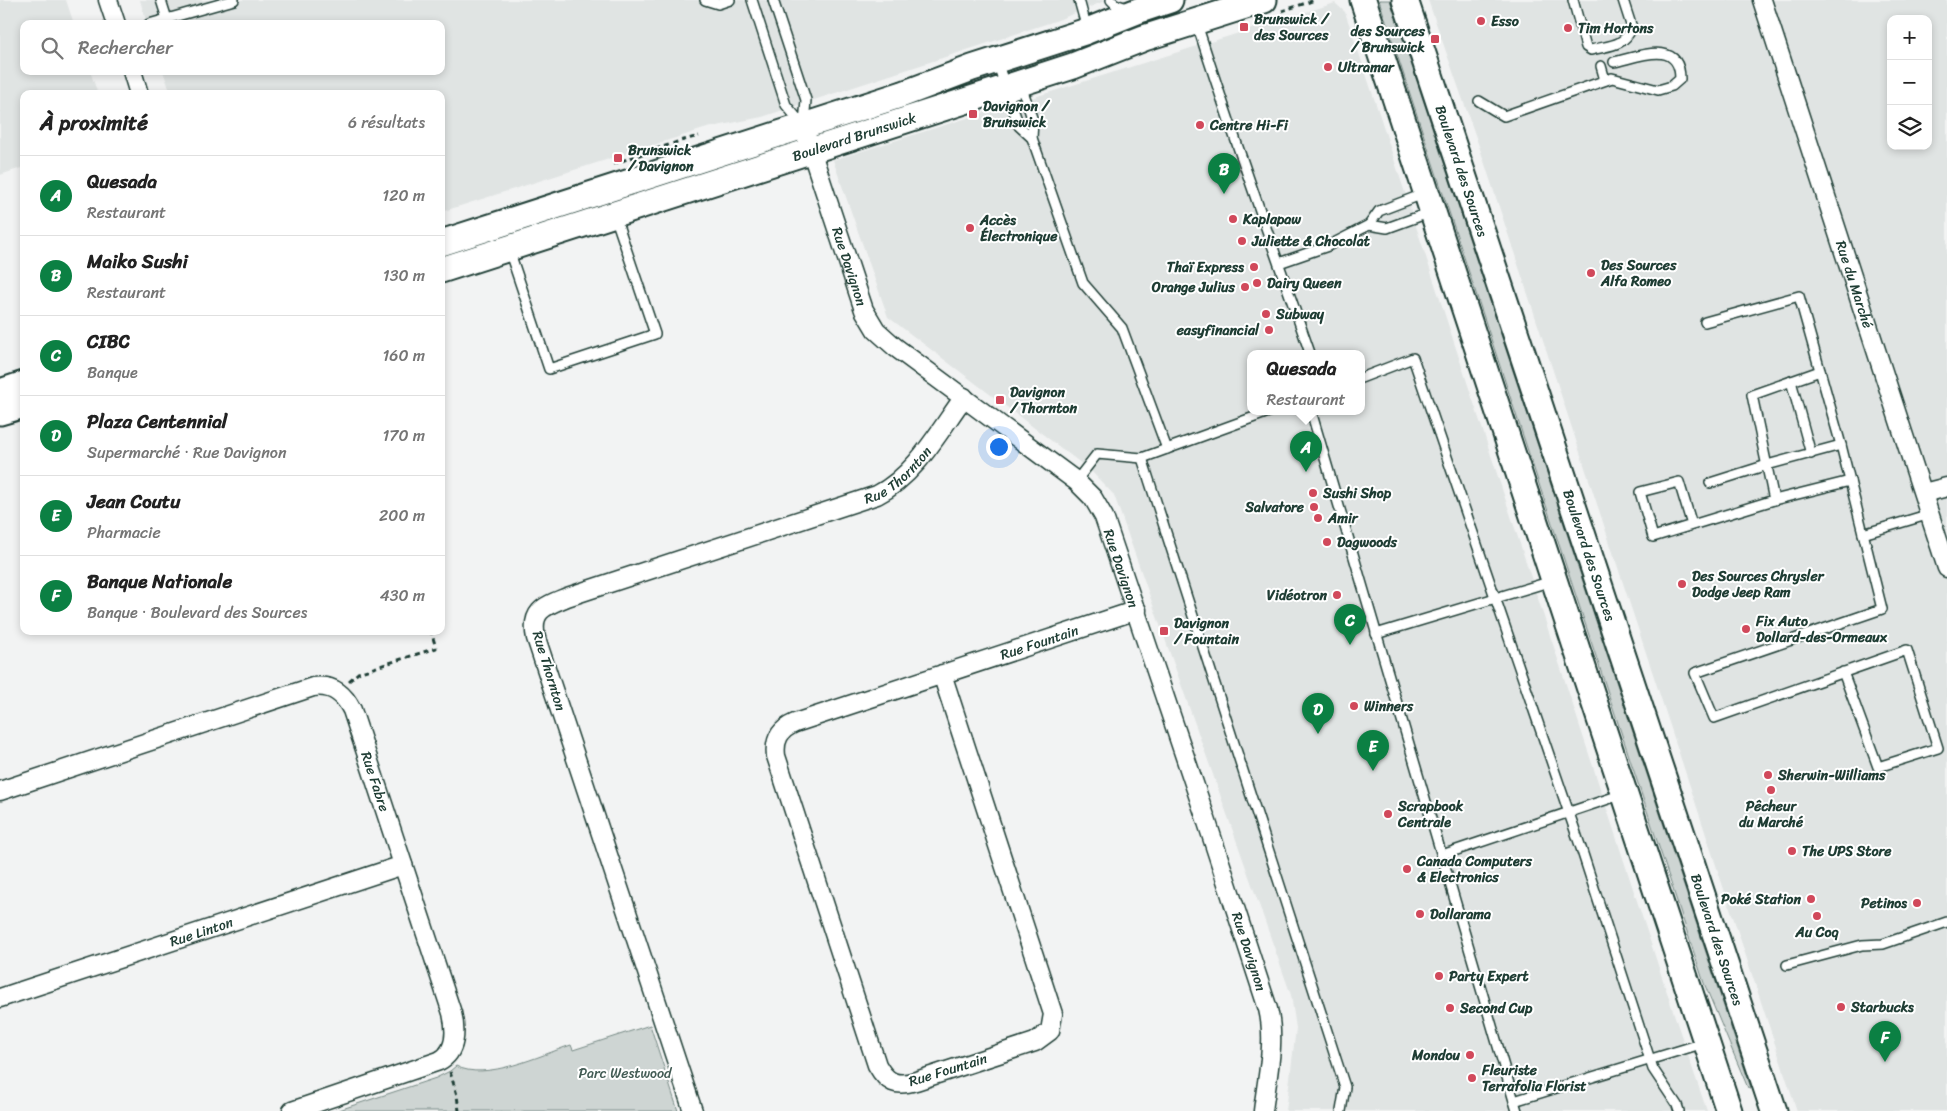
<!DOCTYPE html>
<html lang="fr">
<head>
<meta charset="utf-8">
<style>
  :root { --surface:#fff; --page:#f6f6f6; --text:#222; --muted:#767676; --line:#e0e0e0; --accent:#0b8043 }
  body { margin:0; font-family:Sriracha,sans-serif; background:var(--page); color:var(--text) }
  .controls { position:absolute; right:15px; top:15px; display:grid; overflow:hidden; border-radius:10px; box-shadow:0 2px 8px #0003 }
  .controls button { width:45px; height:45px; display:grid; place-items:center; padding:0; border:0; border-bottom:1px solid var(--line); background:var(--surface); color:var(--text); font:25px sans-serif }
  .you { position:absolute; left:998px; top:446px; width:18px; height:18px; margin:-12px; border:4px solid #fff; border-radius:50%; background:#1a73e8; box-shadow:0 0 0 8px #1a73e833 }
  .badge { display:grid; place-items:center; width:32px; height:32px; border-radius:50%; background:var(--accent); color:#fff; font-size:16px; font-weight:700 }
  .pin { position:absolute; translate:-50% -41px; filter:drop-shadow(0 1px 2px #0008) }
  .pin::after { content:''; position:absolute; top:26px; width:18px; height:15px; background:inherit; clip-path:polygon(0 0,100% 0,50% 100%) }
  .popup { position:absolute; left:1247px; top:350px; width:118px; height:65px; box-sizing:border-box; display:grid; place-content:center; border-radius:10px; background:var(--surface); filter:drop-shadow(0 1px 4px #0005); font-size:16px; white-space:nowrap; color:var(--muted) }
  .popup b { font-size:19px; color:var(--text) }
  .popup::after { content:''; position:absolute; left:50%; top:100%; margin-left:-10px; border:10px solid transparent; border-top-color:var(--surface) }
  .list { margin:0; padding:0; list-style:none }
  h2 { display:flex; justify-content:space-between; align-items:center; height:65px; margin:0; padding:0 20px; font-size:21px }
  h2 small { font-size:16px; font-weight:400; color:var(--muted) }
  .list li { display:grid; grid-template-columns:32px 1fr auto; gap:15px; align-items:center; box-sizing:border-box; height:80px; padding:0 20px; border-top:1px solid var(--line) }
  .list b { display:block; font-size:19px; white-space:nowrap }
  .list p { margin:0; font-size:16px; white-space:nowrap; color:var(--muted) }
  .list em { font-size:16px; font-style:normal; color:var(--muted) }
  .icon { flex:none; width:28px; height:28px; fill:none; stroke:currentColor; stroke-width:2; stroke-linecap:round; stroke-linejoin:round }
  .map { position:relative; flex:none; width:1947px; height:1111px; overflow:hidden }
  .search { position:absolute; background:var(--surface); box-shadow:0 2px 8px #0003; left:20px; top:20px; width:425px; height:55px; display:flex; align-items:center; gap:12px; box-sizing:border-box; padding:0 18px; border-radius:10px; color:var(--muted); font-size:19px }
  .panel { position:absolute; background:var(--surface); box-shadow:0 2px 8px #0003; left:20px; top:90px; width:425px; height:545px; border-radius:10px }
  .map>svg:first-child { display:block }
  .built { fill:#e0e4e3; fill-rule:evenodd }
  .green { fill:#ced5d3; stroke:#768984 }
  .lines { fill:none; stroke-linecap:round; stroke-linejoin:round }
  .lane-casing { stroke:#1f3d34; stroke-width:12 }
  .street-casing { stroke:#1f3d34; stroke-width:21 }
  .secondary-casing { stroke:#1f3d34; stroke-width:29 }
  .path { stroke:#1f3d34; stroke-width:3; stroke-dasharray:5 4; stroke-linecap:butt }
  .lane { stroke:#fff; stroke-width:9 }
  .street { stroke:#fff; stroke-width:18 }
  .secondary { stroke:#fff; stroke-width:25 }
  .poi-dot { fill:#d1495b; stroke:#fff; stroke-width:2 }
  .labels { text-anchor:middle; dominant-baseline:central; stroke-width:4; stroke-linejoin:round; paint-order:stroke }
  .poi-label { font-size:14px; font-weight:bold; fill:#1f3d34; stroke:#fff; text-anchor:start }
  .street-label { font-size:14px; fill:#1f3d34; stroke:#fff }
  .park-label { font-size:14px; fill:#425b54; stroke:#fff }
</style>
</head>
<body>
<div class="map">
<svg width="1947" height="1111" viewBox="0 0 1947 1111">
  <rect width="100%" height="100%" fill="#f2f3f3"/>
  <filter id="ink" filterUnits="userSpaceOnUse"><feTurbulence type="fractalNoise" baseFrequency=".02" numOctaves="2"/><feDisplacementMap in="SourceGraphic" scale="10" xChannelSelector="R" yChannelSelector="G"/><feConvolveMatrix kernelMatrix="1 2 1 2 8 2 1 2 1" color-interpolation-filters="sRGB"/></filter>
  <g filter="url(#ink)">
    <g class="built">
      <polygon points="0,0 66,0 74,24 24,24 24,71 90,71 98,94 24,94 24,167 0,175"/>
      <polygon points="140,0 1107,0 1058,20 762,117 707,128 441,212 441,94 171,94 163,71 441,71 441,24 147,24"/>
      <path d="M1428 0H1947V1111H1797L1480 149ZM1891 19H1928V146H1891Z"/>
      <path d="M1335 3 1345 12 1372 92 1679 1029 1707 1111H1286L1296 1028 1291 995 1114 495 1090 470 888 317 833 160ZM1251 353H1361V411H1251Z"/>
    </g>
    <g class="green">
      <polygon points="1379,0 1390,0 1751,1088 1748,1088 1704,983"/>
      <path d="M650 1025 678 1111H336L436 1078 450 1071 456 1066C485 1082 541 1055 571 1045L573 1050Z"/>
    </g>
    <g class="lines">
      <g class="lane-casing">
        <g id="lane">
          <polyline points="161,0 167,19"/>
          <polyline points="705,0 718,4 730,0"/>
          <polyline points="752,0 786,105 802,124"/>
          <polyline points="773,0 806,100 804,124"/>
          <polyline points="1079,0 1087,29"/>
          <polyline points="1111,0 1115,4 1130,9"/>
          <path d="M1573 0 1586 47 1591 50C1610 45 1623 47 1632 28L1623 0"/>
          <polyline points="149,24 234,0"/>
          <path d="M1197 24C1232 134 1272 244 1310 353"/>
          <polyline points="997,62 1019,126 1032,138"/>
          <polyline points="1601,66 1605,80"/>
          <polyline points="1021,85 1033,121 1032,138 1083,283 1122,328 1167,449"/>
          <path d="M1479 101 1504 116 1612 78 1658 90 1672 86 1680 79C1680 38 1638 57 1614 62"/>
          <polyline points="1369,225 1387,228 1431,212"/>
          <polyline points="509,250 549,369 655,334 615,216"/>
          <polyline points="1279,263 1328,246 1369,225 1379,211 1426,193"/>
          <polyline points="1705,322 1799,296 1841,445"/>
          <polyline points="1361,378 1413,358 1581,848 1653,1069 1677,1105 1679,1111"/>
          <polyline points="1791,381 1811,454"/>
          <polyline points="1311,411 1517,1111"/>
          <polyline points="1142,458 1345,1087 1341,1111"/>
          <polyline points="1076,481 1097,454 1142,458 1271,411"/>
          <polyline points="1710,483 1767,465 1841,445 1882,609 1695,673 1714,718 1907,650 1938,748 1878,767 1843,672"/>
          <polyline points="1774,500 1752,395 1820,371"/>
          <polyline points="1692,525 1679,482 1640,492 1653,537 1774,500 1850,481"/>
          <polyline points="1863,534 1930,514"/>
          <polyline points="1376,634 1552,581"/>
          <polyline points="1442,855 1623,794"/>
          <polyline points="1787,965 1862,945 1883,944 1947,922"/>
          <polyline points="1514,1101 1704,1043"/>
        </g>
      </g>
      <g class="street-casing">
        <g id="street">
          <polyline points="108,0 116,24"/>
          <path id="s1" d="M1762 0 1947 568"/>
          <polyline points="132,71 139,94"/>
          <path id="s2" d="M803 126 864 310 876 330 895 347 1076 481 1093 498 1104 517 1206 819 1268 1009C1276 1042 1267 1077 1263 1111"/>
          <polyline points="1924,493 1947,487"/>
          <path id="s3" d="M942 674 1053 1014 1050 1031 1035 1042 916 1081C896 1087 887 1083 877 1065L776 756C774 740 779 730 795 723L1137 610"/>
          <path id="s4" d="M0 791 313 687C332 684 344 694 352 710L452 1013C456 1030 457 1052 439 1061L292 1111"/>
          <path id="s5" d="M0 998 403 865"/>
          <path id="s6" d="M693 1111 536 638C530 610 545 606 567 597L877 495C916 475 939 431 964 397"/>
        </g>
      </g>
      <g class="secondary-casing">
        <g id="secondary">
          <polyline points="1363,0 1729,1111"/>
          <path id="s7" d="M1405 0 1774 1111"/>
          <polyline points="441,243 903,94 972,68 1087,31 1140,10 1170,0"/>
          <path id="s8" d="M441 270 1073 66 1144 38 1264 0"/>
          <polyline points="0,392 24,384"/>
          <polyline points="0,412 24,405"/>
        </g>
      </g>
      <g class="path">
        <polyline points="1282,11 1315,0"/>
        <polyline points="613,164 680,141 699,136"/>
        <polyline points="349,681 358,673 436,648 431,631"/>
        <polyline points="450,1072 457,1095 459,1111"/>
      </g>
      <use href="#lane" class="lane"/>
      <use href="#street" class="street"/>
      <use href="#secondary" class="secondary"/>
    </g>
  </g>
  <g class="poi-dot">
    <circle cx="1481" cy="21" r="5"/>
    <rect x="1239" y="22" width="10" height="10" rx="2.5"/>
    <circle cx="1568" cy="28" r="5"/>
    <rect x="1430" y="34" width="10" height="10" rx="2.5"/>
    <circle cx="1328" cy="67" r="5"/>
    <rect x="968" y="109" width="10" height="10" rx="2.5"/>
    <circle cx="1200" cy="125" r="5"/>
    <rect x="613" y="153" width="10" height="10" rx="2.5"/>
    <circle cx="1233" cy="219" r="5"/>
    <circle cx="970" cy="228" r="5"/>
    <circle cx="1242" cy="241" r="5"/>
    <circle cx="1254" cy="267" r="5"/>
    <circle cx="1591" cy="273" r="5"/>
    <circle cx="1257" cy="283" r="5"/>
    <circle cx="1245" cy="287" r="5"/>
    <circle cx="1266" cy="314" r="5"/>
    <circle cx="1269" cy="330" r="5"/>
    <rect x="995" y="395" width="10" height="10" rx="2.5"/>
    <circle cx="1313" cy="493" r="5"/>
    <circle cx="1314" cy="507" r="5"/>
    <circle cx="1318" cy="518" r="5"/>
    <circle cx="1327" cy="542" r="5"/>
    <circle cx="1682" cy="584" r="5"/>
    <circle cx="1337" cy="595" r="5"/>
    <circle cx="1746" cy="629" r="5"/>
    <rect x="1159" y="626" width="10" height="10" rx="2.5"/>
    <circle cx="1354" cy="706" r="5"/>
    <circle cx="1768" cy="775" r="5"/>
    <circle cx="1771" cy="790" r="5"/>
    <circle cx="1388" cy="814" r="5"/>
    <circle cx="1792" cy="851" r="5"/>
    <circle cx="1407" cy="869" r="5"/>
    <circle cx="1811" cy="899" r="5"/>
    <circle cx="1917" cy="903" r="5"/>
    <circle cx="1420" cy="914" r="5"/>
    <circle cx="1817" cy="916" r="5"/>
    <circle cx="1439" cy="976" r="5"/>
    <circle cx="1841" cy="1007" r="5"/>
    <circle cx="1450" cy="1008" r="5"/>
    <circle cx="1470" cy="1055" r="5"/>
    <circle cx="1472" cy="1078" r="5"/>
  </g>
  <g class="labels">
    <g class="poi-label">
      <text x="1254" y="19">Brunswick /<tspan x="1254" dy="16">des Sources</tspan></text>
      <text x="1491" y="21">Esso</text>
      <text x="1578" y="28">Tim Hortons</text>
      <text x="1425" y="31" text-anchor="end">des Sources<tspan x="1425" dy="16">/ Brunswick</tspan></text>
      <text x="1338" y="67">Ultramar</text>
      <text x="983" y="106">Davignon /<tspan x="983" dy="16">Brunswick</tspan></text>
      <text x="1210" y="125">Centre Hi-Fi</text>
      <text x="628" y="150">Brunswick<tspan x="628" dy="16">/ Davignon</tspan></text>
      <text x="1243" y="219">Kaplapaw</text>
      <text x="980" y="220">Accès<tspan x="980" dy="16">Électronique</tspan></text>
      <text x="1252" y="241">Juliette &amp; Chocolat</text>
      <text x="1601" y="265">Des Sources<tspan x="1601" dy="16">Alfa Romeo</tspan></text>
      <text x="1244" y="267" text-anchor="end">Thaï Express</text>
      <text x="1267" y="283">Dairy Queen</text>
      <text x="1235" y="287" text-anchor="end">Orange Julius</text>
      <text x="1276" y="314">Subway</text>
      <text x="1259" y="330" text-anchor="end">easyfinancial</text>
      <text x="1010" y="392">Davignon<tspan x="1010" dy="16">/ Thornton</tspan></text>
      <text x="1323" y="493">Sushi Shop</text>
      <text x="1304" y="507" text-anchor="end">Salvatore</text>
      <text x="1328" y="518">Amir</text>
      <text x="1337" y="542">Dagwoods</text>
      <text x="1692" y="576">Des Sources Chrysler<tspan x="1692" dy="16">Dodge Jeep Ram</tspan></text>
      <text x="1327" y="595" text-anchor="end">Vidéotron</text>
      <text x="1756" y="621">Fix Auto<tspan x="1756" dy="16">Dollard-des-Ormeaux</tspan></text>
      <text x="1174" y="623">Davignon<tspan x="1174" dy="16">/ Fountain</tspan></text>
      <text x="1364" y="706">Winners</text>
      <text x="1778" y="775">Sherwin-Williams</text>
      <text x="1398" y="806">Scrapbook<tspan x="1398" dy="16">Centrale</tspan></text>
      <text x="1771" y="806" text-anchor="middle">Pêcheur<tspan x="1771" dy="16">du Marché</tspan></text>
      <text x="1802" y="851">The UPS Store</text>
      <text x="1417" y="861">Canada Computers<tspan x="1417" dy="16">&amp; Electronics</tspan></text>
      <text x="1801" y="899" text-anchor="end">Poké Station</text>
      <text x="1907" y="903" text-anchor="end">Petinos</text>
      <text x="1430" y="914">Dollarama</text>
      <text x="1817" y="932" text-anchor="middle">Au Coq</text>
      <text x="1449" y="976">Party Expert</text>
      <text x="1851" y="1007">Starbucks</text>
      <text x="1460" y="1008">Second Cup</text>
      <text x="1460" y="1055" text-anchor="end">Mondou</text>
      <text x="1482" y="1070">Fleuriste<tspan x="1482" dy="16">Terrafolia Florist</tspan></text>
    </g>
    <g class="street-label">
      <text stroke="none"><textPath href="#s8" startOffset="434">Boulevard Brunswick</textPath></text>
      <text stroke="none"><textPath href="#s7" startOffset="180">Boulevard des Sources</textPath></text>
      <text stroke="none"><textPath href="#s2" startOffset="148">Rue Davignon</textPath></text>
      <text stroke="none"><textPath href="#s1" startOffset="299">Rue du Marché</textPath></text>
      <text stroke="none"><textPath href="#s6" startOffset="912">Rue Thornton</textPath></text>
      <text stroke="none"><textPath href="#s7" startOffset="585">Boulevard des Sources</textPath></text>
      <text stroke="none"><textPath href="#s2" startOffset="568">Rue Davignon</textPath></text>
      <text stroke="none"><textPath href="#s3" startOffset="1190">Rue Fountain</textPath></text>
      <text transform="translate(549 671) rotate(73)">Rue Thornton</text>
      <text stroke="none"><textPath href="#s4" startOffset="454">Rue Fabre</textPath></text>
      <text stroke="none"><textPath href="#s5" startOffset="212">Rue Linton</textPath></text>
      <text stroke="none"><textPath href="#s7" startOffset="990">Boulevard des Sources</textPath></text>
      <text stroke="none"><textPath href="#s2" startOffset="972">Rue Davignon</textPath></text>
      <text transform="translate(948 1070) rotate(-17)">Rue Fountain</text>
    </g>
    <g class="park-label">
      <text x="625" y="1073">Parc Westwood</text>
    </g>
  </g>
</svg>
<div class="controls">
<button>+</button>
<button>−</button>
<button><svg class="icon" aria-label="layers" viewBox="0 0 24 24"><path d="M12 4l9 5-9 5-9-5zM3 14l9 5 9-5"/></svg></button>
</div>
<div class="you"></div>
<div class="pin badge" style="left:1306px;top:472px">A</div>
<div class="popup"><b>Quesada</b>Restaurant</div>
<div class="pin badge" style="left:1224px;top:194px">B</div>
<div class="pin badge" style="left:1350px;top:645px">C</div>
<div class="pin badge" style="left:1318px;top:734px">D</div>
<div class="pin badge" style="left:1373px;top:771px">E</div>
<div class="pin badge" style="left:1885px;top:1062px">F</div>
<div class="search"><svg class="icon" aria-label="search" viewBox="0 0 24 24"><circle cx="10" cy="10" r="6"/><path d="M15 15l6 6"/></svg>Rechercher</div>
<section class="panel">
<h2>À proximité<small>6 résultats</small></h2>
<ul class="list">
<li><span class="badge">A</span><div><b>Quesada</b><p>Restaurant</p></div><em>120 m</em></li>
<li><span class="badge">B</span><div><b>Maiko Sushi</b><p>Restaurant</p></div><em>130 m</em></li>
<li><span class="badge">C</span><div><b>CIBC</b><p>Banque</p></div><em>160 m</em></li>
<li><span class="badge">D</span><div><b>Plaza Centennial</b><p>Supermarché · Rue Davignon</p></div><em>170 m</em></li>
<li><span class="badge">E</span><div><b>Jean Coutu</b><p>Pharmacie</p></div><em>200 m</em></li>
<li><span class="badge">F</span><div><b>Banque Nationale</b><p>Banque · Boulevard des Sources</p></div><em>430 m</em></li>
</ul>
</section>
</div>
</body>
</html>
